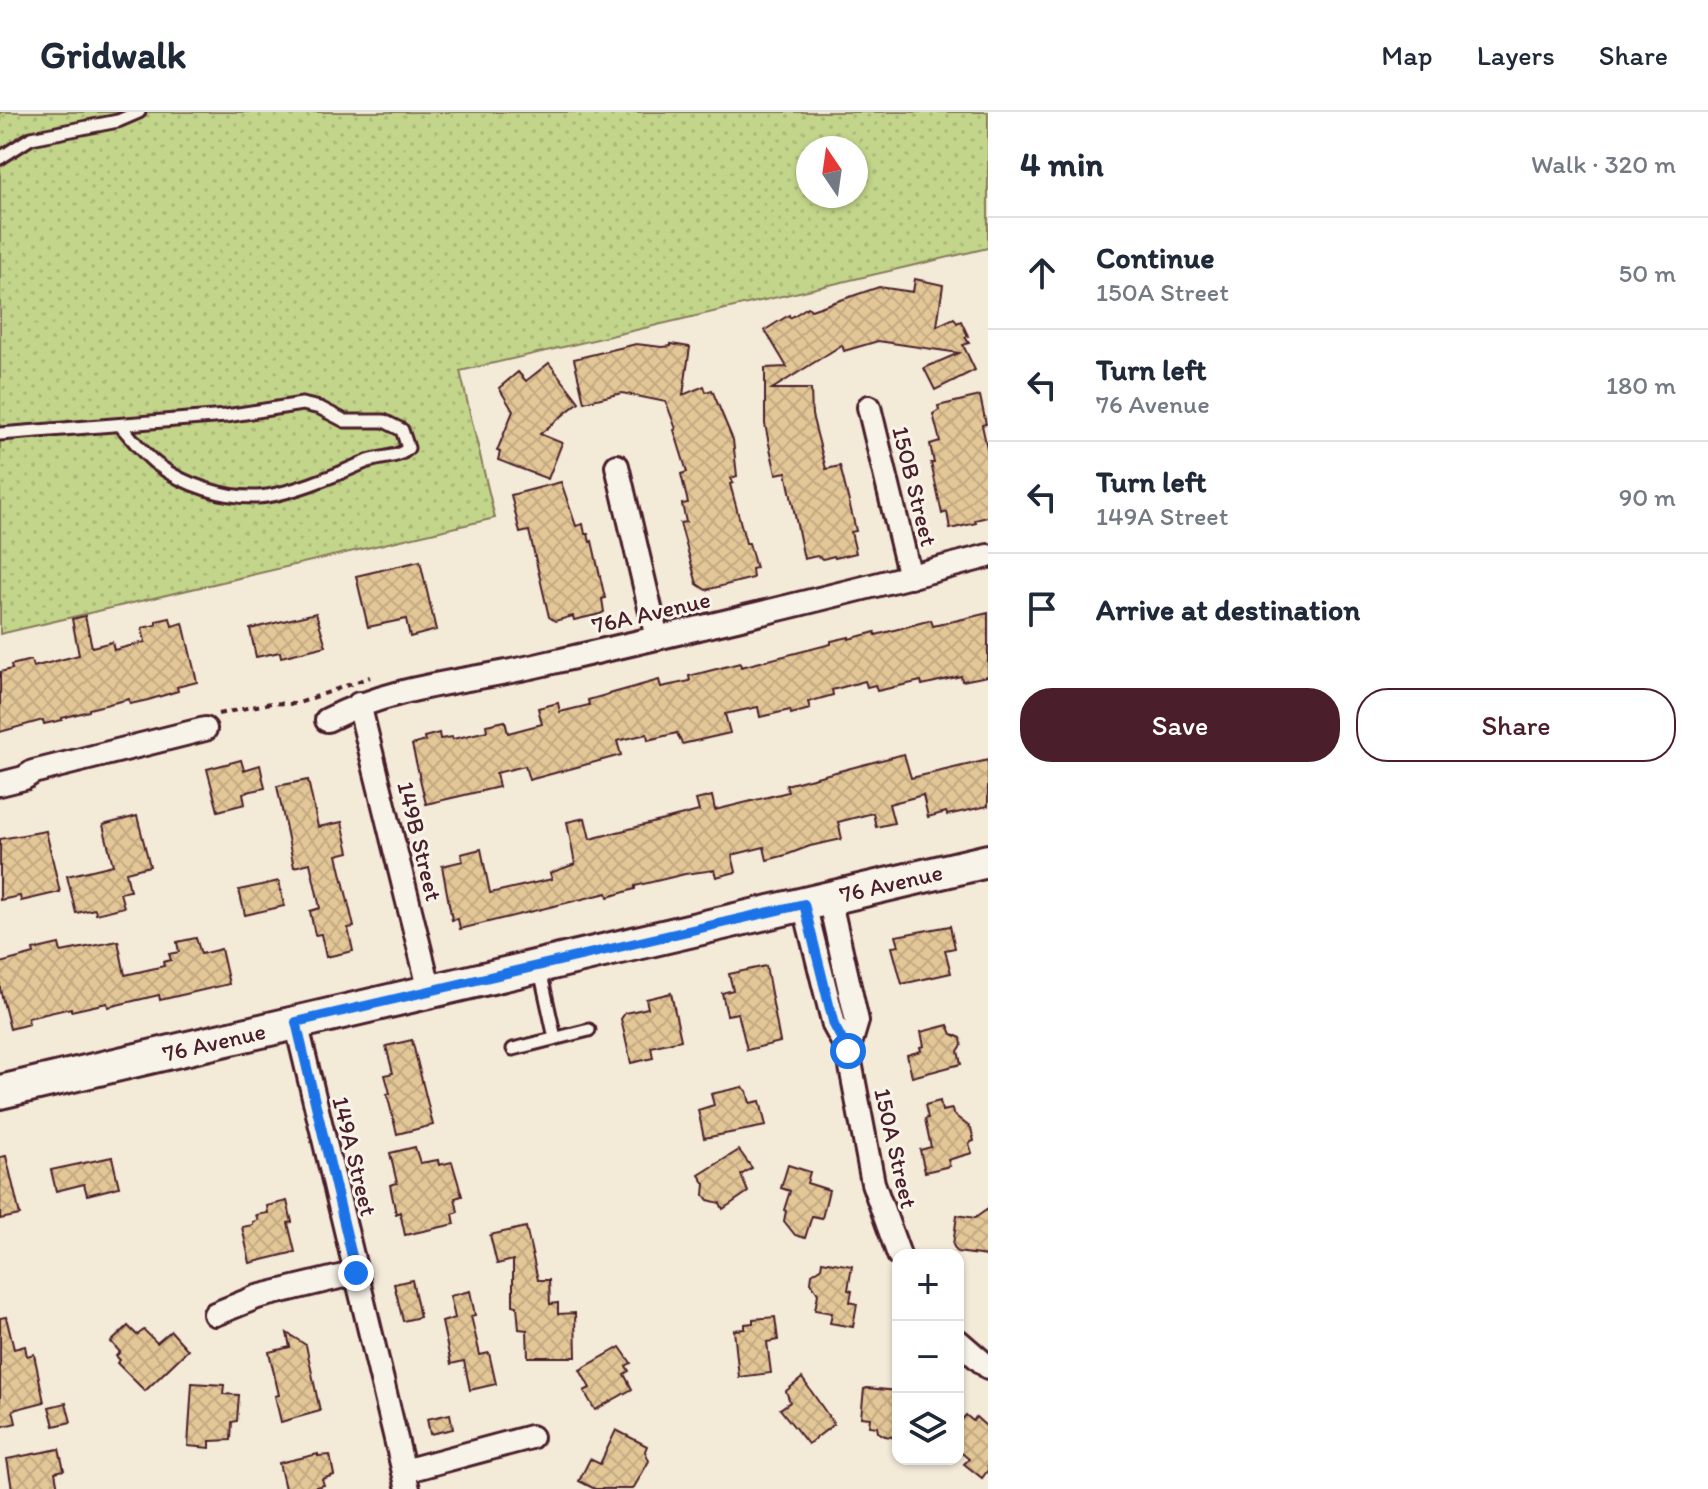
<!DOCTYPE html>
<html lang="en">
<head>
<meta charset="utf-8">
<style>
  :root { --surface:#fff; --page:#f6f6f7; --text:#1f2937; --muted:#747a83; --line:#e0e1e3; --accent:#4a1f2b }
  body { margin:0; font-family:Itim,sans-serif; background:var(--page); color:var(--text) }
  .controls { position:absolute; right:24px; bottom:24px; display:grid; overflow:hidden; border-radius:16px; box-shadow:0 2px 6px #0004 }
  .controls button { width:72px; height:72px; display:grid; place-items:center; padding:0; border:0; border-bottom:2px solid var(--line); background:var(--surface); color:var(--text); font:40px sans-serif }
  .compass { position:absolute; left:796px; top:24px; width:72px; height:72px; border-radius:50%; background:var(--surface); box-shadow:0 2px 6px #0004; rotate:347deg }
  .stop { position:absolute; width:24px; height:24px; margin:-18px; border:6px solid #1a73e8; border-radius:50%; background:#fff }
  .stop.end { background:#1a73e8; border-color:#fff; box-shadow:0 2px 8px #0008 }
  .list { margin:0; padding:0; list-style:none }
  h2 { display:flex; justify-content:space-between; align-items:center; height:104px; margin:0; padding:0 32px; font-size:34px }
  h2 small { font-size:26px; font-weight:400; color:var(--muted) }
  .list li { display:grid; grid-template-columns:52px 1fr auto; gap:24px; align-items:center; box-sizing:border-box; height:112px; padding:0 32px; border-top:2px solid var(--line) }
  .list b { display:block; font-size:30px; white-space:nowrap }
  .list p { margin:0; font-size:26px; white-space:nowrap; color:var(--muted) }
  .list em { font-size:26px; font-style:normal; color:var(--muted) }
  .actions { display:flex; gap:16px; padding:24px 32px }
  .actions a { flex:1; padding:18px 0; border:2px solid var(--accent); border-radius:32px; text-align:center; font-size:28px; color:var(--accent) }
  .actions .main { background:var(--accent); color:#fff }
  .icon { flex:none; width:44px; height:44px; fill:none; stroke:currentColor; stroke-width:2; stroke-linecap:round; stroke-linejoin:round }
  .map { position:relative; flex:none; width:988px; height:1377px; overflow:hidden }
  header { display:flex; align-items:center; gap:48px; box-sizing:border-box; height:112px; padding:0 40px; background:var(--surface); border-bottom:2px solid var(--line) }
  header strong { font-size:38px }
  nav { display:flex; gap:44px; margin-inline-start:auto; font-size:28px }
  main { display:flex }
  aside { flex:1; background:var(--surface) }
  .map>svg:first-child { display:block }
  .green { fill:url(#green-dots); stroke:#867a5a; stroke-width:2; fill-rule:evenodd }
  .building { fill:url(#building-cross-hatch); stroke:#4a1f2b; stroke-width:2 }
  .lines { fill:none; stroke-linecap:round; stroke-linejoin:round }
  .lane-casing { stroke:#4a1f2b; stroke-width:17 }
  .street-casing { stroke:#4a1f2b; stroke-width:28 }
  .secondary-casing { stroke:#4a1f2b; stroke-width:38 }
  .path { stroke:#4a1f2b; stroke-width:4; stroke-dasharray:6 6; stroke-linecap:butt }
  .lane { stroke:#f7f3e8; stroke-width:11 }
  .street { stroke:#f7f3e8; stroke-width:22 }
  .secondary { stroke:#f7f3e8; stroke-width:32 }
  .route { stroke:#1a73e8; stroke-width:10 }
  .labels { text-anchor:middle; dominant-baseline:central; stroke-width:6; stroke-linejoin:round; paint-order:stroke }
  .street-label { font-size:24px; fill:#4a1f2b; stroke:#f7f3e8 }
</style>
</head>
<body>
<header>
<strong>Gridwalk</strong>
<nav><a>Map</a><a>Layers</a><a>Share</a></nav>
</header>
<main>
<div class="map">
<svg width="988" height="1377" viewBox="0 0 988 1377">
  <defs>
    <pattern id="green-dots" width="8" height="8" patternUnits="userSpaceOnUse" patternTransform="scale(2)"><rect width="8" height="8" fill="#c2d58a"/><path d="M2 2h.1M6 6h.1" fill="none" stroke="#a8b677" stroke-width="1.8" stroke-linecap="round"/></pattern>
    <pattern id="building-cross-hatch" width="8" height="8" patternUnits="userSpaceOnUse" patternTransform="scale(2)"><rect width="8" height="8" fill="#e3c797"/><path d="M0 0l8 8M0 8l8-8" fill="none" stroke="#c4aa82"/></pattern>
  </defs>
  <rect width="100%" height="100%" fill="#f3ead8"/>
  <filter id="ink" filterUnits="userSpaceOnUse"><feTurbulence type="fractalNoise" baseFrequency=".0125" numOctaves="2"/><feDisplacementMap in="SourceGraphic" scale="16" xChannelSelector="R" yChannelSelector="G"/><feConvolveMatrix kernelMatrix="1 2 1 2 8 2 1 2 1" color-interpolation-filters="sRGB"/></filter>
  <g filter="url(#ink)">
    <path class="green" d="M0 0H988V136L460 259 495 406 0 522ZM808 36H856V84H808Z"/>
    <g class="building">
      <polygon points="915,167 943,173 937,214 954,206 957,211 961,209 968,224 965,225 969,231 963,233 975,258 935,278 924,256 959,241 878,229 844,239 842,233 772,277 811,277 812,303 826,357 840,354 854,410 856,419 851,420 856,441 835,446 834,444 823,447 817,444 804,447 786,360 776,362 769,332 765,312 765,256 787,255 765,218 789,203 790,206 808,195 811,198 879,175 913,180"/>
      <polygon points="636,232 662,235 671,234 671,232 690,235 683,283 704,274 706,280 712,278 733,328 737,364 731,366 733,371 730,372 746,431 749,431 756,456 752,457 753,466 706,478 697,472 680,411 686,410 682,392 688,391 681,362 687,360 674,318 676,317 666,290 622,281 584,290 574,247"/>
      <polygon points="549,251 579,290 540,322 562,331 548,367 498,348 500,340 497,339 513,299 499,276 518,260 526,269"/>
      <polygon points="980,284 986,312 982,313 988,341 988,405 975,408 976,411 950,417 947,400 942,402 931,351 934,351 930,332 940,329 933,302 939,298 938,294"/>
      <polygon points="561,370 576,414 583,412 585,422 588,422 590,430 592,429 605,486 602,487 604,500 600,502 574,508 573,504 555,509 549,505 529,419 520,421 511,383"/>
      <polygon points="420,449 436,518 410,525 406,507 368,515 356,464"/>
      <polygon points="316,501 326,534 281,545 280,540 256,545 250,517"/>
      <polygon points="988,501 988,564 962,569 961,564 922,573 921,569 877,579 875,573 867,575 865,569 832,578 833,583 808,590 810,597 791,602 790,598 760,605 758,595 725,602 730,621 682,632 677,621 648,628 647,622 617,629 621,643 529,668 525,654 496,661 499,675 426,692 412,633 425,629 424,625 439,621 440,627 452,625 453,627 487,619 486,613 505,609 508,621 542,612 538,596 558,591 560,600 589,593 588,588 659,568 661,575 690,569 689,564 740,551 741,555 831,532 831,529 849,525 849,527 875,520 876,523 931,508 933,514"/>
      <polygon points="85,504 92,535 112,530 114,538 145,530 142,516 156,513 156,509 170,506 172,514 183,511 197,570 177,575 178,579 148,588 130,592 129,587 89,597 89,599 62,606 62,608 44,612 43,608 0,620 0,560 12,557 11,553 31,548 33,555 79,543 72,507"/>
      <polygon points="904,642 911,666 988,648 988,694 947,703 946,700 928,705 923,683 889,692 894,711 876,715 873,701 838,710 842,727 810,734 786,743 767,748 764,735 732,743 736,760 716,765 714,758 685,762 635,774 635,777 608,785 607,781 460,817 458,807 452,808 442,754 463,749 461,742 481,737 490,781 552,767 550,761 575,752 567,710 585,706 590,727 699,699 696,688 712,684 715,698 788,680 786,673"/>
      <polygon points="241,648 244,658 260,653 265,676 243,681 245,692 218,699 207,657"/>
      <polygon points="308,668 318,715 342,710 349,740 337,743 354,815 348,816 353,839 326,845 321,822 315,823 310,799 320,796 310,751 294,755 277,674"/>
      <polygon points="137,704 150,754 126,760 130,779 120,781 124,795 96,802 95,797 76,801 67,764 113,753 103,713"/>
      <polygon points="46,719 60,780 21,789 20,784 0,788 0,727"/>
      <polygon points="279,769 284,794 245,803 239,778"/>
      <polygon points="950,814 955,836 945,838 951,861 902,872 892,835 899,834 896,824"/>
      <polygon points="196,826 201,842 221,837 229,872 160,888 159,883 108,895 107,891 71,899 71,896 28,906 29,912 10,917 0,877 0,851 34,842 33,838 59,832 61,840 118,829 125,863 164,854 163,850 171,848 169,842 179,840 177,830"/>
      <polygon points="766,854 780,930 747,938 738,901 727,903 722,881 733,878 729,862"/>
      <polygon points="671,881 681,928 651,935 653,946 631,951 621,907 625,901 648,896 646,887"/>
      <polygon points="948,913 952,922 961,926 962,933 958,939 961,952 912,965 907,943 921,939 920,935 924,934 921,920"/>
      <polygon points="412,928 433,1013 397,1022 387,982 390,981 385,963 393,961 386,934"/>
      <polygon points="742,975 747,979 750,991 760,989 766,1014 704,1026 698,998 714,993 711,982"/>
      <polygon points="940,989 942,999 952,997 953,1002 971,1016 974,1029 969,1031 972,1041 948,1048 950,1054 925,1060 920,1038 931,1035 925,1007 928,1006 925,993"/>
      <polygon points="415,1035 420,1051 438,1048 439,1053 452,1050 462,1084 455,1086 458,1100 453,1102 455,1112 405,1123 400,1100 396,1102 390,1073 397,1071 390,1041"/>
      <polygon points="739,1038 752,1056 741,1063 748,1080 723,1097 720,1091 708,1088 704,1083 705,1072 699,1063"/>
      <polygon points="6,1044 20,1103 0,1107 0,1045"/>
      <polygon points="112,1045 119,1075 87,1083 84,1072 56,1079 51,1058"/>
      <polygon points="788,1053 810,1060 807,1071 829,1078 822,1106 812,1104 805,1126 795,1123 784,1109 786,1099 784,1098 790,1079 781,1076"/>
      <polygon points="287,1089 292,1110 288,1111 295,1140 250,1151 242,1115 253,1113 253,1110 258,1108 256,1103 268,1101 267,1094"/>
      <polygon points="988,1097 988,1144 957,1140 953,1133 957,1103 975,1106"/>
      <polygon points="526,1115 538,1168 549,1168 550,1192 558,1191 558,1202 575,1201 576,1245 528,1245 527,1218 519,1217 517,1194 513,1193 513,1148 497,1152 490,1123"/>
      <polygon points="822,1149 852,1154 848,1178 852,1179 850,1190 857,1192 853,1215 830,1211 832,1201 815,1198 818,1182 811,1170 812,1162 821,1156"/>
      <polygon points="412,1168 420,1205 403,1209 394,1172"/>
      <polygon points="470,1179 475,1203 471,1204 480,1243 489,1241 496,1272 470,1278 464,1249 451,1252 442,1210 455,1206 450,1184"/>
      <polygon points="6,1205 14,1237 25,1234 27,1244 34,1242 44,1290 13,1298 16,1311 0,1315 0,1206"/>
      <polygon points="775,1205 778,1228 767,1230 771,1261 739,1265 734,1218 745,1217 745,1212 753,1211 753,1207"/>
      <polygon points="128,1214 137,1223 144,1218 157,1231 171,1219 188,1238 145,1279 117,1251 120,1248 116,1244 120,1240 111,1230"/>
      <polygon points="287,1221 306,1233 320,1299 281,1310 275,1284 279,1283 269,1240 290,1235"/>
      <polygon points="620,1235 631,1251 626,1254 629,1259 624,1262 632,1277 595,1298 584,1279 590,1276 580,1258"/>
      <polygon points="802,1266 834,1312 808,1332 780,1297 790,1290 786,1279"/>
      <polygon points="192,1271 224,1273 223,1282 239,1283 237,1309 232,1310 231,1328 210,1329 210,1336 188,1334"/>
      <polygon points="867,1276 898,1279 898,1326 885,1324 878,1320 877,1315 869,1314 870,1306 861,1305 864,1277"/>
      <polygon points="66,1291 71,1310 54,1314 49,1295"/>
      <polygon points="450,1302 453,1317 430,1322 427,1307"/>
      <polygon points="966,1303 973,1309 976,1305 988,1316 988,1358 982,1366 964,1352 969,1347 958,1338 958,1312"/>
      <polygon points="616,1318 647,1334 645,1339 649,1349 633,1377 595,1377 579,1369 590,1347 600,1352"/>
      <polygon points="59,1337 64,1358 55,1360 58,1377 12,1377 7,1347"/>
      <polygon points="318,1342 318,1344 330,1343 334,1363 322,1367 324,1373 308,1377 285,1377 279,1351"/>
    </g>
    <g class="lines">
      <g class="lane-casing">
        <g id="lane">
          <polyline points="0,46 31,26 118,9 139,0"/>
          <path d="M0 322 226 304 302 292 320 296 345 309H384L402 318 408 336C399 347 377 344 363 351 337 363 285 384 257 385 225 386 184 373 158 353 144 343 132 326 120 313"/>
          <polyline points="540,858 555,926"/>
          <polyline points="513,937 589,918"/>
        </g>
      </g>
      <g class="street-casing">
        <g id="street">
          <polyline points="869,295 910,465"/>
          <polyline points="617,354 657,526"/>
          <polyline points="359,592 430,879"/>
          <path d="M327 608C397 572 469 570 544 552 693 518 841 483 988 444"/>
          <polyline points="0,672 24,666 33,660 205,617"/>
          <polyline points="829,786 857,909 848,939"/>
          <polyline points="804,792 834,913 848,939 873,1071 899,1143"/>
          <polyline points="296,910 408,1377"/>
          <polyline points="215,1202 257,1185 356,1161"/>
          <polyline points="958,1229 988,1255"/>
          <polyline points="404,1359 531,1325"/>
        </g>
      </g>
      <g class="secondary-casing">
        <polyline id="secondary" points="0,980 988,749"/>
      </g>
      <polyline class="path" points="218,602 271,591 296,592 370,565"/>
      <use href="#lane" class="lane"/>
      <use href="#street" class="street"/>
      <use href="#secondary" class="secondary"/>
    </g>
  </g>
  <g class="lines" filter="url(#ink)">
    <polyline class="route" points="356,1161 296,910 804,792 834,913 848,939"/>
  </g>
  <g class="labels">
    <g class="street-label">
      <text transform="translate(915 374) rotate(76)">150B Street</text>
      <text transform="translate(651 500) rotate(-13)">76A Avenue</text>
      <text transform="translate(420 729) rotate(76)">149B Street</text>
      <text transform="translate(891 771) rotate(-13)">76 Avenue</text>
      <text transform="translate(214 930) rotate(-13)">76 Avenue</text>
      <text transform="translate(896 1036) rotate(77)">150A Street</text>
      <text transform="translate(355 1044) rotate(76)">149A Street</text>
    </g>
  </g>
</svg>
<div class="controls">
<button>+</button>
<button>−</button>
<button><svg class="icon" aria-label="layers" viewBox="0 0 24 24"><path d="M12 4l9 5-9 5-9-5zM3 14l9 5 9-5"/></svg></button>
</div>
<svg class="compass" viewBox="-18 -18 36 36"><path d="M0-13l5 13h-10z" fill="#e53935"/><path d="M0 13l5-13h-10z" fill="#747a83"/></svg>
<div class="stop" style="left:848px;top:939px"></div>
<div class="stop end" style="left:356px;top:1161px"></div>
</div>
<aside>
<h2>4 min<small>Walk · 320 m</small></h2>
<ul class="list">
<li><svg class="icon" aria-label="ahead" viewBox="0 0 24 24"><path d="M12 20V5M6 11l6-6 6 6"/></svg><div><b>Continue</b><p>150A Street</p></div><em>50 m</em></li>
<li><svg class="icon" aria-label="left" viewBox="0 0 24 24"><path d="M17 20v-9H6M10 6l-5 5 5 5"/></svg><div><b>Turn left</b><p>76 Avenue</p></div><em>180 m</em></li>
<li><svg class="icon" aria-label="left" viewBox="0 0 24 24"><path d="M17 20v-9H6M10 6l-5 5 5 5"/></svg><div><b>Turn left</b><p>149A Street</p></div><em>90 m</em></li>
<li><svg class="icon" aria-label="arrive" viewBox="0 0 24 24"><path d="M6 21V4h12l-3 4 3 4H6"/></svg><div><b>Arrive at destination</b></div></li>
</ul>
<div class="actions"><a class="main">Save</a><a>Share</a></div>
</aside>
</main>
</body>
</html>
